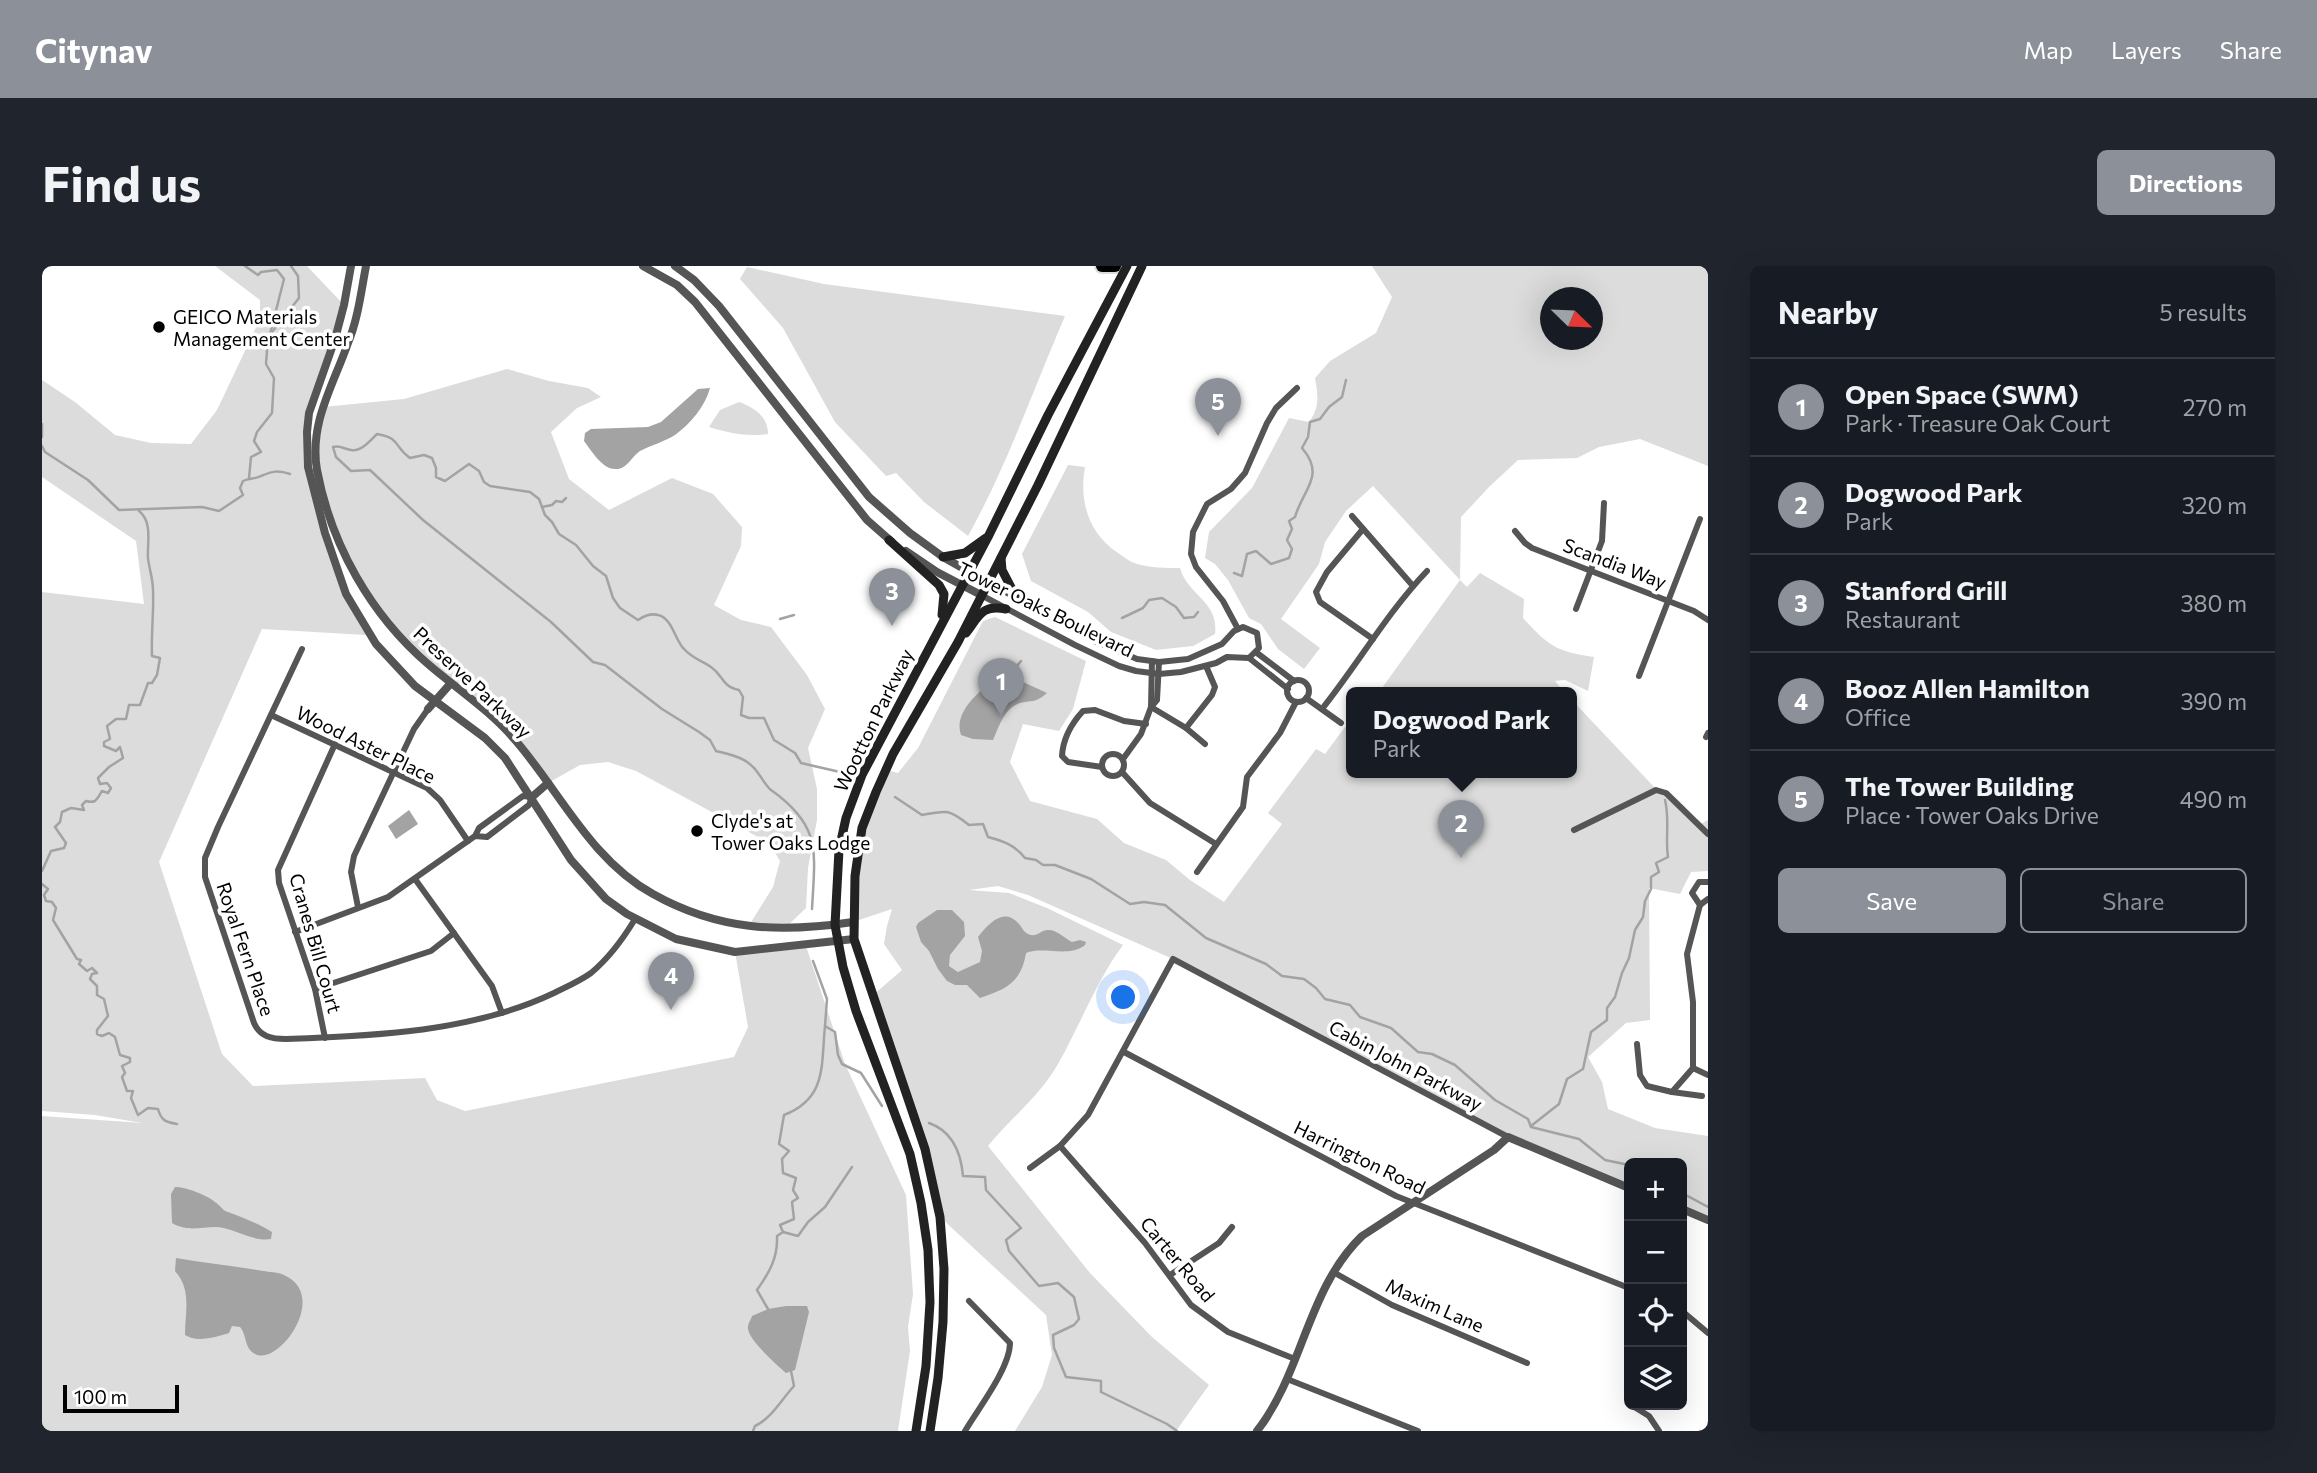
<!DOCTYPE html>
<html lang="en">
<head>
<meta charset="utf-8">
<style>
  :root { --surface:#171b24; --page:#20242c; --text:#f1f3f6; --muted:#9ea1a6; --line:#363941; --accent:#8c9099 }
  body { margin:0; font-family:Commissioner,sans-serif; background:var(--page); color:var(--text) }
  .controls { position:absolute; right:21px; bottom:21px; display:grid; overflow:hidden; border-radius:10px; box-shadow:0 7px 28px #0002 }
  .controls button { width:63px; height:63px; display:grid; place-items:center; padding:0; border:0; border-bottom:2px solid var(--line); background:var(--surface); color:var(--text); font:35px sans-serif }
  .compass { position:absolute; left:1498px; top:21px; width:63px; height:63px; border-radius:50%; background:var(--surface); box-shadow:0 7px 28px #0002; rotate:113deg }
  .scale { position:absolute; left:21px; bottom:18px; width:116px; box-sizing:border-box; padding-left:7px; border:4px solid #000; border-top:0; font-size:19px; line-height:24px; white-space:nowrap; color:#000; -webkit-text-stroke:5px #fff; paint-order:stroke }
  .you { position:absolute; left:1082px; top:732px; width:24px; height:24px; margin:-18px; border:5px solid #fff; border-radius:50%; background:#1a73e8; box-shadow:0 0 0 10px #1a73e833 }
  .badge { display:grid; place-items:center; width:46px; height:46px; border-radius:50%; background:var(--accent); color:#fff; font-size:23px; font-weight:700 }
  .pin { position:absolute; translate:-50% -58px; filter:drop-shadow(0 2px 4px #0008) }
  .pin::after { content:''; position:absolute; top:37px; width:24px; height:21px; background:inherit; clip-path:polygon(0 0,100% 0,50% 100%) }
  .popup { position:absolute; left:1304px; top:421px; width:231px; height:91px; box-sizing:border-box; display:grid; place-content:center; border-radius:10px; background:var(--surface); filter:drop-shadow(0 2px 5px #0005); font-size:23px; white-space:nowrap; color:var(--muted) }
  .popup b { font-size:26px; color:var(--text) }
  .popup::after { content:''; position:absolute; left:50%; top:100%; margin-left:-14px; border:14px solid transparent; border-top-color:var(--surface) }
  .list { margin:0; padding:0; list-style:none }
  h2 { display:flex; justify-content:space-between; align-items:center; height:91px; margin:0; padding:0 28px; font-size:30px }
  h2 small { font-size:23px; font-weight:400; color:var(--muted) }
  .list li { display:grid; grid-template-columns:46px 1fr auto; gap:21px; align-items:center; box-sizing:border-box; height:98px; padding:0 28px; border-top:2px solid var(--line) }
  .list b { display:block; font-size:26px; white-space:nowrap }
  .list p { margin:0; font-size:23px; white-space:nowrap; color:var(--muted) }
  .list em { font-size:23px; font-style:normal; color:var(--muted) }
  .actions { display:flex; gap:14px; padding:21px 28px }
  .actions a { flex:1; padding:16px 0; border:2px solid var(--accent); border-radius:10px; text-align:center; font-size:24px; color:var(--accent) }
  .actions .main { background:var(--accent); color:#fff }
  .icon { flex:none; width:38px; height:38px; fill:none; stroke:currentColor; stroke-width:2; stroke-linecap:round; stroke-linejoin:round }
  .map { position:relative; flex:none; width:1666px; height:1165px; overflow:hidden; border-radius:10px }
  header { display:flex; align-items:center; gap:42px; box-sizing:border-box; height:98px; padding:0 35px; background:var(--accent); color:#fff }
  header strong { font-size:33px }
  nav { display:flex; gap:38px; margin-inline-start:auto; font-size:24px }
  .intro { display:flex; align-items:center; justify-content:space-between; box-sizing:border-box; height:168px; padding:0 42px }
  h1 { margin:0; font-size:49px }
  .button { padding:18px 32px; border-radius:10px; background:var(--accent); color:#fff; font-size:24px; font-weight:700 }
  main { display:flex; gap:42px; padding:0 42px }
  aside { flex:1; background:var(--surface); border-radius:10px; box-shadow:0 7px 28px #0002 }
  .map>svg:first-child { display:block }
  .green { fill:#dcdcdc; fill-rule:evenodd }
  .water { fill:#a3a3a3 }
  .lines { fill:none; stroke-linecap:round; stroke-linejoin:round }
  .stream { stroke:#a3a3a3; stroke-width:2.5 }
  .motorway-casing { stroke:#dbdbdb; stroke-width:16 }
  .minor { stroke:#555; stroke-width:6 }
  .tertiary { stroke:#555; stroke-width:8 }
  .secondary { stroke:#222; stroke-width:9 }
  .motorway { stroke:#000; stroke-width:12 }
  .poi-dot { fill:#000; stroke:#fff; stroke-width:2.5 }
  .labels { text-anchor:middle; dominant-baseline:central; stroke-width:7; stroke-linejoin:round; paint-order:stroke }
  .poi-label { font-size:19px; fill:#000; stroke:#fff; text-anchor:start }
  .street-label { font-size:19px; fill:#000; stroke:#fff }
</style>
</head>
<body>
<header>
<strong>Citynav</strong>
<nav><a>Map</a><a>Layers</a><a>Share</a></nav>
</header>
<div class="intro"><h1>Find us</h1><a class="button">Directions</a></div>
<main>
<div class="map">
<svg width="1666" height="1165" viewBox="0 0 1666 1165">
  <rect width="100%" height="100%" fill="#fff"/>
  <g class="green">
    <polygon points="173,0 265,0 302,39 267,147 266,201 283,267 324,369 220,363 117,596 180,788 211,820 383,812 395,834 423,845 692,791 706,761 693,686 764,680 803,798 864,929 871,1028 866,1061 868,1085 856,1165 0,1165 0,850 100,857 53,849 0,845 0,326 102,338 94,275 0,211 0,114 33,136 73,169 109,177 149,178 175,144 218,53 218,34"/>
    <path d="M1330 0H1666V200L1598 173 1557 181 1535 192 1476 194 1447 221 1419 251 1418 314 1425 321 1438 307 1482 333 1481 352C1506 380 1515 386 1552 391L1546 425 1523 414 1513 415 1522 426H1337L1418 314 1331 220 1304 245 1283 276 1277 298 1239 353 1278 382 1262 403 1236 383 1219 358 1207 352 1186 314 1173 298 1163 292 1167 266 1210 222 1247 152 1267 156C1278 141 1276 130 1273 112L1288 95 1334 67 1350 31ZM1508 32H1550V74H1508Z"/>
    <path d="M705 1 782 18 1023 50C991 124 965 200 926 270L882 236 854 207 844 210 793 156 741 62 698 13Z"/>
    <polygon points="465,103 507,115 546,122 559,131 535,142 509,166 527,213 567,244 630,212 671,228 700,261 699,280 672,339 699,354 729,361 765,409 783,443 766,482 775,523 775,554 766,602 764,642 742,663 706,661 731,621 738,595 727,577 594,505 566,496 538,499 506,517 473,473 344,354 305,294 275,203 281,141 362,133"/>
    <path d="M697 136C711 141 726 150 726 168 705 171 687 167 667 161L678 144Z"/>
    <path d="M1026 199 1043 201C1037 235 1046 267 1076 287 1082 291 1088 296 1095 298 1109 302 1123 302 1138 302 1146 330 1177 335 1173 368L1151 380 1114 384 1069 366 1046 346 989 315 980 288Z"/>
    <path d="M953 351 1044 395 1031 443 1017 465 981 458 968 496 988 535 1055 553 1082 577 1124 594 1148 614 1182 636 1240 558 1226 547 1274 483 1283 488 1303 461H1309V506H1529V433L1614 523 1624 527 1657 559 1666 554V605L1649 606 1638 628 1607 622 1608 754 1584 757 1546 791 1560 816 1566 843 1613 862 1666 870V954L1640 943V897H1587V922L1506 889 1131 693 986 629 956 620 927 624 967 627 1005 642 1081 679C1056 712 1037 761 1016 798 997 831 969 852 946 880L1048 1007 1110 1071 1167 1119 1134 1165H973L1000 1121 1010 1089 1004 1049 898 951 883 883 830 730 860 704 842 678 845 660 850 643 811 656 820 562 844 504 856 507 876 482 941 355Z"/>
  </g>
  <g class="water">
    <path d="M668 122C663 141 648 158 633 169 622 176 609 179 598 185 589 191 585 204 573 203 560 203 549 184 542 175L543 167 549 163 606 161 619 156 656 123Z"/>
    <path d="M964 408 1005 427C993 437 992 434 978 437 962 442 957 461 951 474L931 473 919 469C910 444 944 418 964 408Z"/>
    <polygon points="367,544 376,558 354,573 346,560"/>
    <path d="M895 644H910L922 656 923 670 908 689 907 700 916 706 938 696 940 685 936 671C946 658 962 640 977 658 981 663 982 667 989 669 996 670 998 665 1005 664 1014 663 1022 672 1030 676L1038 674 1044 676 1043 679C1027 692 1002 680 984 687 979 717 964 723 938 732L925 719H913L905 715 896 703 887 685 879 676 874 661 876 657Z"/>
    <path d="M133 921C144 921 165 929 173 936 178 939 181 945 186 946 202 952 215 957 230 966L229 973C209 976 194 962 174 961 157 961 146 966 130 957L129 928Z"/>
    <path d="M134 992C163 997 192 1000 221 1005 227 1006 236 1006 242 1009 288 1029 237 1101 213 1088 202 1082 205 1069 198 1061L190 1060 187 1067C174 1071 155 1077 143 1069 143 1046 150 1024 133 1005Z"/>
    <path d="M744 1040H765L767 1046 753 1104 744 1107C735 1099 704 1072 706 1061 706 1057 709 1054 710 1050L726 1043Z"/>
  </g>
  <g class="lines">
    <g class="stream">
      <polyline points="203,0 216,9 219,6 235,4 242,13 228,68"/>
      <polyline points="0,158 0,171"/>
      <path d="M0 180 3 186 46 214 77 244 160 241 177 245 201 229 198 222 201 215C207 212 214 213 219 210 231 205 235 204 248 208"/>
      <polyline points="207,212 209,191 219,186 212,175 215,166 230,147 232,112 224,98 226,71 257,32 256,10 249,0"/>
      <polyline points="500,241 510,239 514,235 520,236 524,232"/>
      <path d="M1192 307 1200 310 1205 288 1214 285 1229 298 1247 292 1250 283 1245 274 1250 263 1247 255 1253 251C1261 223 1284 210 1260 182L1266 171 1268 156 1278 153 1287 141 1300 131 1304 114"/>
      <polyline points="1080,352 1101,342 1107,334 1120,332 1134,341 1142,352 1152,351 1156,346"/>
      <polyline points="738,353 752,349"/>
      <polyline points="969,411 969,407 979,395"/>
      <path d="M853 531 880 549C905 544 907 543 927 559L941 558 946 571C961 575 973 579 983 592L994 594 1001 599H1013L1049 613 1088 638 1102 636 1123 639 1164 672 1224 698 1240 710 1262 713 1274 722 1283 733 1308 739 1318 751 1349 762 1376 786 1390 788 1413 799 1453 834 1486 853 1489 861 1537 873 1563 894 1587 899"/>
      <path d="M0 605 9 585 22 582 24 577 13 561 18 556 20 546 29 542 42 544 40 539 44 535C54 538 55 533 60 525L66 527 69 522 65 517 58 518 56 512 67 501 81 492 78 481 74 485 62 480V476L68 473 65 460 74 453H84L87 439H98L106 417H110L115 409 118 392 110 390C109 368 112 346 111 324 111 313 107 302 106 292 105 277 111 256 97 245"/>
      <path d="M0 618 6 623 2 629 4 635 10 636 14 642 11 654 35 693 39 694 37 698 45 705 50 702 55 707 50 708 48 713 55 720V729L62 733 66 750 55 764V768L60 770 67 767 73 771 78 789 88 792V796L80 800 83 807 80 811 85 825H91L89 832 96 849 106 842 116 843C119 854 123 856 135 858"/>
      <path d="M770 643C773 586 780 560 729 524 724 520 720 512 716 507 706 492 691 489 674 485L668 474 657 466 620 443 563 399 551 396 509 356 381 254 328 204 309 205 294 191 291 181C299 179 301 183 309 184 319 186 328 175 335 168 359 172 352 181 368 192L382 189 390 192 394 202V211L403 215 427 198 437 205 442 216 448 220 488 226 497 233 503 249 510 256 517 268 534 279 551 300 564 310 571 332 578 342 596 354C602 350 609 347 616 349 630 352 633 374 642 383 650 392 660 395 669 401 682 410 679 420 697 424L701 431 699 449 707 452H722L732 474 753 487 759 497 798 506"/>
      <polyline points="771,695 785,733 783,760 793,766 796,789 800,798 819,807 840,840"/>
      <path d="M887 857C910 865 919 887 921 910L943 911 944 924 979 962 964 974 967 985 997 1020 1016 1017 1032 1031 1037 1053 1032 1059 1011 1069 1012 1082 1024 1111 1059 1115V1126L1125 1158 1135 1165"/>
      <path d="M1489 860 1517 838 1525 813 1541 803 1549 766 1565 754V742L1573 731 1580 707 1587 692 1593 664 1601 651 1603 635 1609 623V611L1617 606 1614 597 1626 591C1623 572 1628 554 1623 534"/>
      <polyline points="1640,927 1666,941"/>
      <polyline points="741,966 756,970 766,956 783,941 810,901"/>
      <path d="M726 1043 715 1024C727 1007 736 992 735 970L741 966 738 959 752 953 750 936 756 932 751 924 754 912 741 907 740 893 747 885 737 878 742 849C785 832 779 800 783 760"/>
      <path d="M711 1165 713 1160C730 1152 739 1134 752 1120L749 1105"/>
    </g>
    <g class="motorway-casing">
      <polyline id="motorway" points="1060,0 1073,0"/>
    </g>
    <g class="minor">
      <polyline points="1310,250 1371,320"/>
      <polyline points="1321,263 1285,306 1274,326 1278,336 1331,373"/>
      <polyline points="1473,265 1483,277 1490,282 1652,345 1666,354"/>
      <polyline points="939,329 1033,379 1077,400 1094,405 1117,408 1139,406 1174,397 1185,391 1207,392 1217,382 1215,367 1201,361 1192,365 1180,378 1146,393 1117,396 1095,393 1055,376 945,316"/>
      <polyline points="1534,343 1560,275 1562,237"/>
      <polyline points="1196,363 1181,335 1154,301 1149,288 1151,266 1165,238 1189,223 1203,207 1225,157 1234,142 1255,122"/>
      <path d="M260 383 176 561 163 592V611L212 757C218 771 230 773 244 773 333 770 430 766 512 727 524 721 538 715 549 707 567 692 581 673 593 653"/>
      <polyline points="1215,387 1252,415"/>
      <polyline points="1207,392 1246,423"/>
      <polyline points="1597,410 1658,253"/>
      <circle cx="1256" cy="425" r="11"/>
      <polyline points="1264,432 1299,457"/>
      <polyline points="1109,441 1144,462 1163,478"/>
      <polyline points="1109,441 1110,395"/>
      <path d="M1280 443C1316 398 1345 347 1385 305"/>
      <polyline points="229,449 385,522 398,534 426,575"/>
      <polyline points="1144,462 1170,429 1173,421 1164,400"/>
      <polyline points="1664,471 1666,467"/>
      <circle cx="1071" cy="499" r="11"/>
      <polyline points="1081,493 1099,468 1109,441 1115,434 1117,396"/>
      <path d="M1060 501 1026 496 1020 490C1021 472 1029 458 1041 445L1053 444 1082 455 1104 458"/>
      <polyline points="1080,506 1108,537 1174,578"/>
      <polyline points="1532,564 1614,524 1624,527 1666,568"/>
      <polyline points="1155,606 1201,541 1205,511 1238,467 1254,436"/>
      <polyline points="373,613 450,720 460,747"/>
      <polyline points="1666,633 1658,639 1645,688 1651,736 1651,802 1666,809"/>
      <polyline points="1658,639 1650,627 1657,616 1666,616"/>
      <polyline points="316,641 309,606 312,590 372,463 386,443"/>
      <polyline points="253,666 346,631 433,570 437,562 481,530 490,531 487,539 445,571 433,570"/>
      <polyline points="273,723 389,685 412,667"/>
      <polyline points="283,772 273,723 237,617 236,604 293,478"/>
      <polyline points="1595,778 1598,809 1605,820 1630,826 1651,802"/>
      <polyline points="1082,786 1354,930 1587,1022"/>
      <polyline points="1630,826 1660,830"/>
      <polyline points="1018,880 1103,977 1149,1039 1186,1066 1253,1093"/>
      <polyline points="988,902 1018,880 1046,849 1131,693 1466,871"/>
      <polyline points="1291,1006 1350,1039 1485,1097"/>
      <polyline points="1128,1009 1177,977 1190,961"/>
      <polyline points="1640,1045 1666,1067"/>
      <polyline points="1245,1113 1376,1165"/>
      <polyline points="1589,1139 1607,1150 1617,1165"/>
      <path d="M923 1165C936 1143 968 1102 968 1077L927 1035"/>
    </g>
    <g class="tertiary">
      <polyline points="309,0 302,39 293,73 267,147 265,166 266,201 283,267 304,328 334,378 373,420 443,472 463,492 529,594 564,633 585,648 634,673 693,686 812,673"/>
      <path d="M324 0C319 26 316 53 306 77 291 120 267 157 275 204 289 279 329 349 386 398 415 423 449 445 474 475 518 526 549 594 611 628 677 665 739 667 811 656"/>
      <polyline points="601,0 635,19 653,36 825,254 850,276"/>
      <polyline points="633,0 652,14 677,40 827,231 868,267 901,291 945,316"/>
      <polyline points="864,285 895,306 939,329"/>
      <polyline points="386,443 409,417"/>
      <polyline points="490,531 506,517"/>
      <polyline points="1640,943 1666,954"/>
      <path d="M1215 1165C1261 1106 1265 1023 1320 970L1452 884 1466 871 1587 922"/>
    </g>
    <g class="secondary">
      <polyline points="847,274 897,319 902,328 900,349"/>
      <polyline points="901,291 923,287 944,272"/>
      <polyline points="959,292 960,304 973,329"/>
      <path d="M924 367C937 350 940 338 964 343"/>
      <polyline points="874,1165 884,1100 888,1036 886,984 879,937 868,888 814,745 801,701 793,659 797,584 804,552 820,509 946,271 1006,149 1085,0"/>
      <polyline points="888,1165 896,1112 901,1056 902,1003 898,951 883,883 812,673 813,610 820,562 834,526 851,488 916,376 996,219 1100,0"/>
    </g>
    <use href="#motorway" class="motorway"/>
  </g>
  <g class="poi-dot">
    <circle cx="117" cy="61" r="7"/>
    <circle cx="655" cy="565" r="7"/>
  </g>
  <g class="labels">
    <g class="poi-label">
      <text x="131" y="50">GEICO Materials<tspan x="131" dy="22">Management Center</tspan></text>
      <text x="669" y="554">Clyde's at<tspan x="669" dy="22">Tower Oaks Lodge</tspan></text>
    </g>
    <g class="street-label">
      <text transform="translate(1573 297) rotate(21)">Scandia Way</text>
      <text transform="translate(1004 343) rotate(26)">Tower Oaks Boulevard</text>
      <text transform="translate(431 416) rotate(43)">Preserve Parkway</text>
      <text transform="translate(831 454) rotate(-64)">Wootton Parkway</text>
      <text transform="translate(324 478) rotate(26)">Wood Aster Place</text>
      <text transform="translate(274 677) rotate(74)">Cranes Bill Court</text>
      <text transform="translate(204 683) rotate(71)">Royal Fern Place</text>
      <text transform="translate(1364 799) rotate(28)">Cabin John Parkway</text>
      <text transform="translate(1318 891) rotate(26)">Harrington Road</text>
      <text transform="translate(1136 993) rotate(50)">Carter Road</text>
      <text transform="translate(1393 1039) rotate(24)">Maxim Lane</text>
    </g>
  </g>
</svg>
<div class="controls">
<button>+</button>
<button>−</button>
<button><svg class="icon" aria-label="locate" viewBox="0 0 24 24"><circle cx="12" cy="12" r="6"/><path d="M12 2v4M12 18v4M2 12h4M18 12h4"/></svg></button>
<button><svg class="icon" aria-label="layers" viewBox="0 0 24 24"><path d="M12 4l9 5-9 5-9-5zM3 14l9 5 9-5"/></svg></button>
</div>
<svg class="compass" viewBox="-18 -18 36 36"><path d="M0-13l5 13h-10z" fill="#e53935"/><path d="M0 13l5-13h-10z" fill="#9ea1a6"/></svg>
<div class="scale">100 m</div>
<div class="you"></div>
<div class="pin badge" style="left:959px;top:450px">1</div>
<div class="pin badge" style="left:1419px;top:592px">2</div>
<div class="popup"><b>Dogwood Park</b>Park</div>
<div class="pin badge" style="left:850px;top:360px">3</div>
<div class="pin badge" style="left:629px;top:744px">4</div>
<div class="pin badge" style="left:1176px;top:170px">5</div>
</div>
<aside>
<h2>Nearby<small>5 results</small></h2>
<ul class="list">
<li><span class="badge">1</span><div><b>Open Space (SWM)</b><p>Park · Treasure Oak Court</p></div><em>270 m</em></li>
<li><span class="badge">2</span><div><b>Dogwood Park</b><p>Park</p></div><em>320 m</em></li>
<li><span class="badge">3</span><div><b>Stanford Grill</b><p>Restaurant</p></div><em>380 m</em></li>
<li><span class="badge">4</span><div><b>Booz Allen Hamilton</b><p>Office</p></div><em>390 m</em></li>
<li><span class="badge">5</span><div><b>The Tower Building</b><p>Place · Tower Oaks Drive</p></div><em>490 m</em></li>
</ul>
<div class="actions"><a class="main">Save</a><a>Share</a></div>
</aside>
</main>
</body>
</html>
